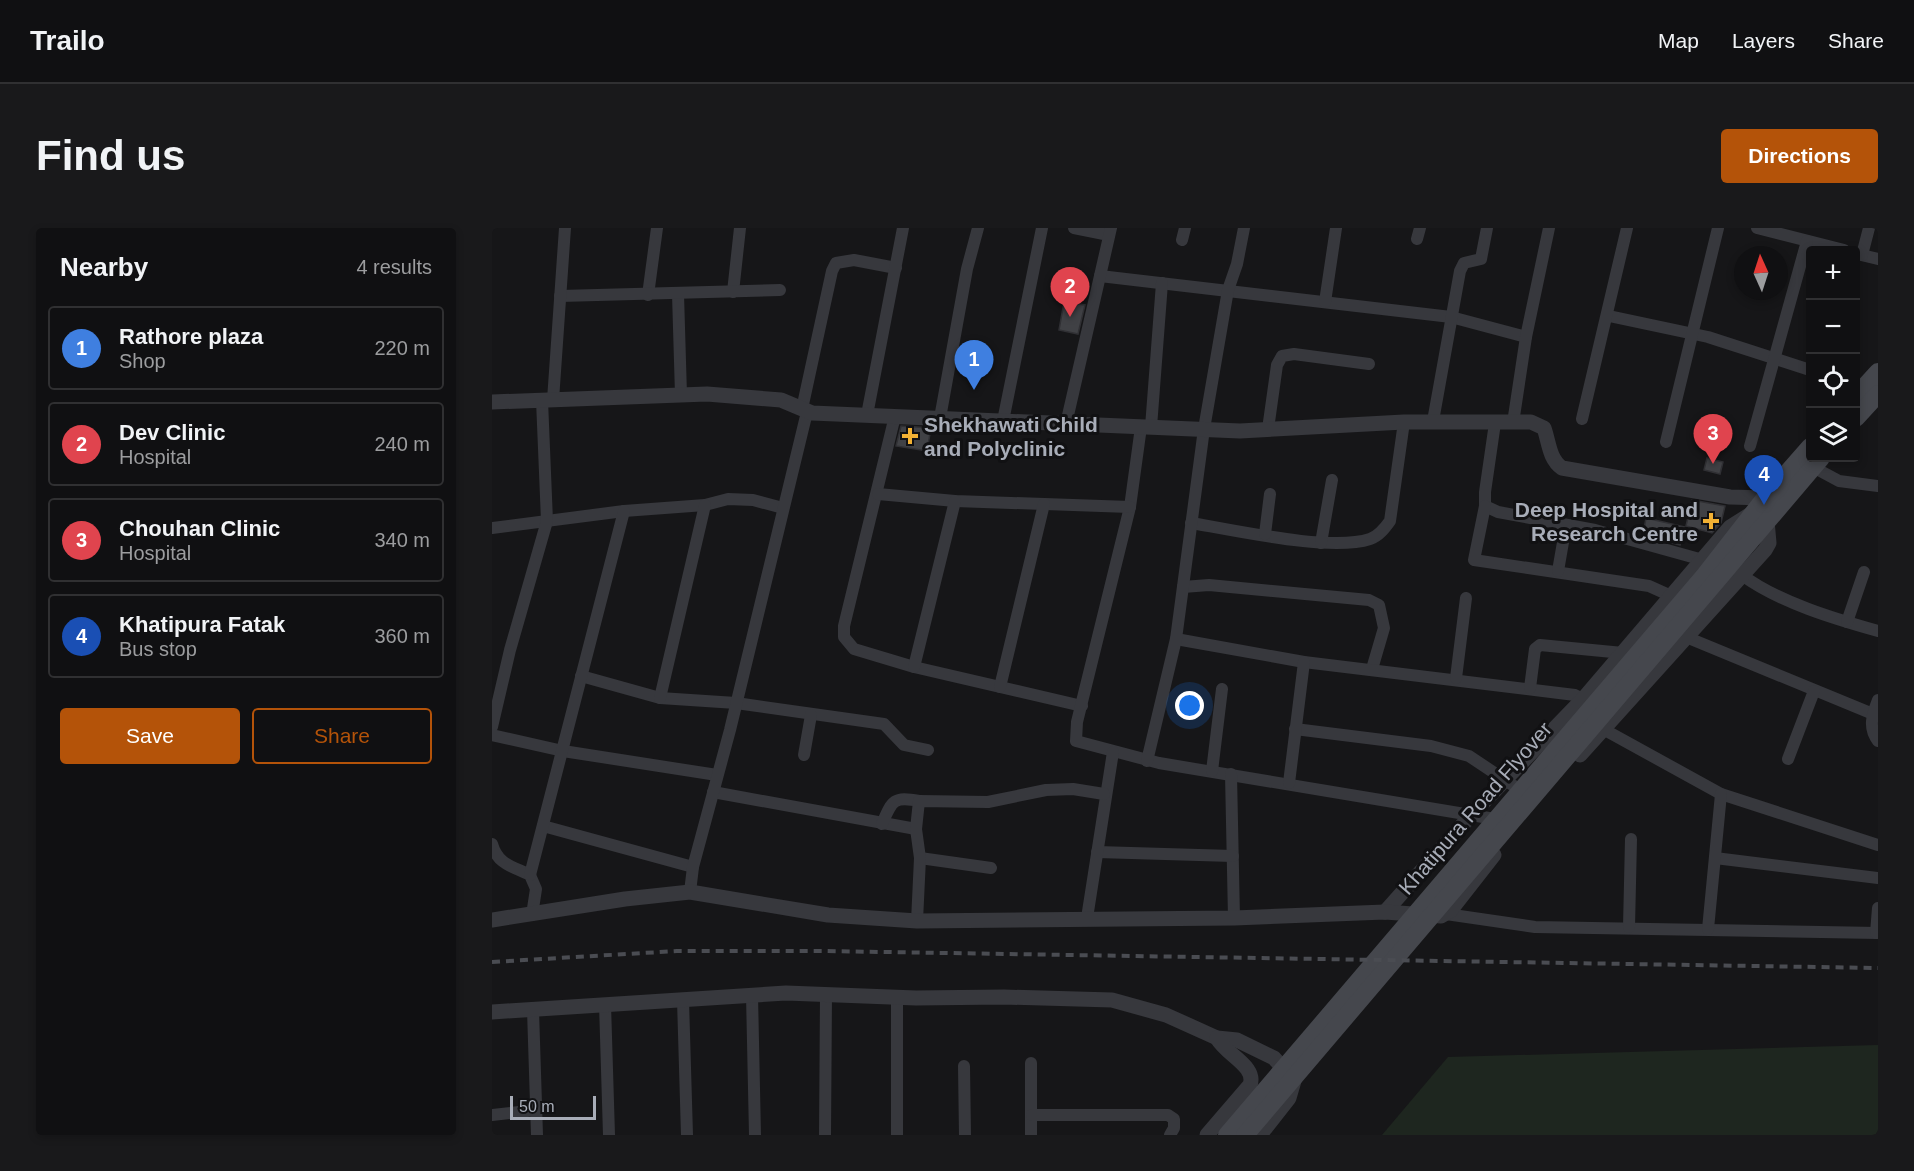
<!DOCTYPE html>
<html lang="en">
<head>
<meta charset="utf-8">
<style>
  :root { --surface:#101012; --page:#19191b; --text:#f1f3f6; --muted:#9c9d9f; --line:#303032; --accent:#b45309 }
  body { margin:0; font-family:Arial,sans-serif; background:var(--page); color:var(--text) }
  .controls { position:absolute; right:18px; top:18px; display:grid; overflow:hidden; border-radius:6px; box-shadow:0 3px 9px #0003 }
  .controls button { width:54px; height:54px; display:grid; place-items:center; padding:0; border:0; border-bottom:2px solid var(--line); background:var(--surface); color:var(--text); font:30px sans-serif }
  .compass { position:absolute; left:1242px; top:18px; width:54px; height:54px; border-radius:50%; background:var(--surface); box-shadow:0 3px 9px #0003; rotate:357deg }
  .scale { position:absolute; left:18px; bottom:15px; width:86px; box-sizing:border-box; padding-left:6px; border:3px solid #a8adb8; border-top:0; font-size:16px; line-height:21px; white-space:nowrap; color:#a8adb8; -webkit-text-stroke:4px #111113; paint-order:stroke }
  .you { position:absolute; left:698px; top:478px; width:21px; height:21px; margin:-15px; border:4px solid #fff; border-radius:50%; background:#1a73e8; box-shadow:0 0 0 9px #1a73e833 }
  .badge { display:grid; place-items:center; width:39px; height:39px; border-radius:50%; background:var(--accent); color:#fff; font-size:20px; font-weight:700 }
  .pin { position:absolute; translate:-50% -50px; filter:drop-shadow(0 2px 3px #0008) }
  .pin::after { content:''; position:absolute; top:32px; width:21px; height:18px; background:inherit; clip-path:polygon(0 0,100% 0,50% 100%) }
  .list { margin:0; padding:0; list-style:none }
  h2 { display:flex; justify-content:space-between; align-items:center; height:78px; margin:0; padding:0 24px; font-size:26px }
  h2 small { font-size:20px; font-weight:400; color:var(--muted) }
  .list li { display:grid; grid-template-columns:39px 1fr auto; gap:18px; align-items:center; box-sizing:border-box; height:84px; margin:0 12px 12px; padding:0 12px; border:2px solid var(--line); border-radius:6px }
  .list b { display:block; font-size:22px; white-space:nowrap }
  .list p { margin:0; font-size:20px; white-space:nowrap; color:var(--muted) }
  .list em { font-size:20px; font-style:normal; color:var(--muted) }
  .actions { display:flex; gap:12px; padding:18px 24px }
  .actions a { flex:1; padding:14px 0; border:2px solid var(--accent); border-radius:6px; text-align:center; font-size:21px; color:var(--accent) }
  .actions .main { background:var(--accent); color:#fff }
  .icon { flex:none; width:33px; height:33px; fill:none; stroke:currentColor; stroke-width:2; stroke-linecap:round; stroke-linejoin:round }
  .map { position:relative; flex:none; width:1386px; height:907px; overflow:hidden; border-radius:6px }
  header { display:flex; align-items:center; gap:36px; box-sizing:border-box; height:84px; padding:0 30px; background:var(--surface); border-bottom:2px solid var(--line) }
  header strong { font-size:28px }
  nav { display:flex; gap:33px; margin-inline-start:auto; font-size:21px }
  .intro { display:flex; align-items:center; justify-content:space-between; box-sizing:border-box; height:144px; padding:0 36px }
  h1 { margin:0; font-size:42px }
  .button { padding:15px 27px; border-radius:6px; background:var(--accent); color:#fff; font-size:21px; font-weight:700 }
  main { display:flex; gap:36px; padding:0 36px }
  aside { flex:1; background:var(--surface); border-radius:6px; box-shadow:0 3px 9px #0003 }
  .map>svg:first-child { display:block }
  .green { fill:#1e261f }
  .building { fill:#404145; stroke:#303034; stroke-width:1.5 }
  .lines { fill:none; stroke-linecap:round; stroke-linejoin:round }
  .minor { stroke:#37383d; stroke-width:12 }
  .tertiary { stroke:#37383d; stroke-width:15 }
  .secondary { stroke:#45474d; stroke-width:18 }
  .rail { stroke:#4a4c52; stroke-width:4; stroke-dasharray:8 6; stroke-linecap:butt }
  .poi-dot { fill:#f2b134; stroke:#111113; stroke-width:2 }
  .labels { text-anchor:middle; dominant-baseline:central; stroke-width:6; stroke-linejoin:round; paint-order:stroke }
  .poi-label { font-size:21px; font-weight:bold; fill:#a8adb8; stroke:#111113; text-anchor:start }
  .street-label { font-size:21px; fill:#a8adb8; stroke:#111113 }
</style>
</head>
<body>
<header>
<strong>Trailo</strong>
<nav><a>Map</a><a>Layers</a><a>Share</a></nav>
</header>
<div class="intro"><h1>Find us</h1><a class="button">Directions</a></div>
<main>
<aside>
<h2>Nearby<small>4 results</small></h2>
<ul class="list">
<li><span class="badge" style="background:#3f7fe0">1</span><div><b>Rathore plaza</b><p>Shop</p></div><em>220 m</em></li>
<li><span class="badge" style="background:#e0444e">2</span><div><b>Dev Clinic</b><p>Hospital</p></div><em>240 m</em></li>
<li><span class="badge" style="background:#e0444e">3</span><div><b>Chouhan Clinic</b><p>Hospital</p></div><em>340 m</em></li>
<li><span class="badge" style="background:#1a4fb4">4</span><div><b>Khatipura Fatak</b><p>Bus stop</p></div><em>360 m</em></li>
</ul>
<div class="actions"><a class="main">Save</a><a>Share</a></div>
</aside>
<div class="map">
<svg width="1386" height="907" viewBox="0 0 1386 907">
  <rect width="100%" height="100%" fill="#161618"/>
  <polygon class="green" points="1386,817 1386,907 890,907 956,829"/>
  <g class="building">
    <polygon points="572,74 593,77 586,106 567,102"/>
    <polygon points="409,198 439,200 435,223 404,218"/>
    <polygon points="1215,230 1231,234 1228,246 1212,242"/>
    <polygon points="1200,272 1233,278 1229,295 1220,305 1194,298"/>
    <polygon points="1154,290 1193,299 1188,317 1151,307"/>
  </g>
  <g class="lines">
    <g class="minor">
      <polyline points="582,0 617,7"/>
      <polyline points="1265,0 1352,22"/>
      <polyline points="925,11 928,0"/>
      <polyline points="690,12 693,0"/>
      <polyline points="1365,26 1386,31"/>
      <polyline points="1370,27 1377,0"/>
      <polyline points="608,48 959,89 1034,109"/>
      <polyline points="241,64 248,0"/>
      <polyline points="186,66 189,167"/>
      <polyline points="156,67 165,0"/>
      <polyline points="68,68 288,62"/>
      <polyline points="833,74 844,0"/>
      <polyline points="1117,88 1216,109 1318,142"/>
      <polyline points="61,172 73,0"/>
      <polyline points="310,181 340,43 344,35 362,32 404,40"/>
      <polyline points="375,187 411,0"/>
      <polyline points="403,188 352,398 352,409 362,421 422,439 590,478"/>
      <polyline points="448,190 475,41 486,0"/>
      <polyline points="1090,191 1135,0"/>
      <polyline points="511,193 550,0"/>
      <polyline points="941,193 968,43 972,35 989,31 995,0"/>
      <polyline points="1003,195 993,264 993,278 1006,284 1103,302 1211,332"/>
      <polyline points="1021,195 1034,109 1057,0"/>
      <polyline points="574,196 619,0"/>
      <polyline points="649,199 638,279 585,494 584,513 667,535 1009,592"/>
      <polyline points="659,199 670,55"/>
      <polyline points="776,201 785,137 790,128 802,126 877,136"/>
      <polyline points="1174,214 1226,0"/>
      <polyline points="1258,218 1315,13"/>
      <polyline points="1321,239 1347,253 1386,258"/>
      <polyline points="386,266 463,273 638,279"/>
      <polyline points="993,278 982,332 1157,358 1177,367"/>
      <path d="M699 295C743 302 838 324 878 311 887 308 893 300 898 293L912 194"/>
      <polyline points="0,300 132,283 213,277 236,271 261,272 291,280"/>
      <polyline points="773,306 778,266"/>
      <polyline points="829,315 840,252"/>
      <polyline points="1066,343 1074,297"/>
      <path d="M1250 347C1286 374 1343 391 1386 403"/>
      <polyline points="691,359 717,357 877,372 887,377 892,400 880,441"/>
      <polyline points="1355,394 1372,344"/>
      <polyline points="1194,409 1381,486"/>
      <polyline points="684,411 812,434 1083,467 1091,471"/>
      <polyline points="422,439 463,273"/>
      <polyline points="89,448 168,470 244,475 392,496 412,517 436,522"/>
      <polyline points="964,450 974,370"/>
      <polyline points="508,459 552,276"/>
      <polyline points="1038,460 1043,421 1048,417 1131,425"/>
      <polyline points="168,470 213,277"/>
      <path d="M1386 472C1380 487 1376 500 1386 513"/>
      <polyline points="0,499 18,422 55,293 50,172"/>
      <polyline points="803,501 939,518 977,528 1034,566"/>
      <polyline points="1111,501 1229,566 1386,617"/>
      <polyline points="0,507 71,523 225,547"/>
      <polyline points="312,527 319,487"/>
      <polyline points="1296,531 1322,463"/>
      <polyline points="655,533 684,411 712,201 736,62 745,36 752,0"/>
      <polyline points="720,543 730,461"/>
      <polyline points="739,546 742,690"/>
      <polyline points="797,555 812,434"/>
      <polyline points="221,564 424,601"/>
      <path d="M390 596C400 573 401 568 427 573"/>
      <polyline points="51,598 201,639"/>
      <path d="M0 616C6 637 20 638 38 647L44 661 40 687"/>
      <polyline points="605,624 741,628"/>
      <polyline points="428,630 499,640"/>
      <polyline points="1223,630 1386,650"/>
      <polyline points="38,647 132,283"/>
      <polyline points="198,664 201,639 238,502 315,184"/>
      <polyline points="954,686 1043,699 1386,705"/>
      <polyline points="595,690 621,524"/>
      <polyline points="425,693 428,630 424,601 427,573 496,574 554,562 581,561 612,566"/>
      <polyline points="1137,699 1139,611"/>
      <polyline points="1216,701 1229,566"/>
      <polyline points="1384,705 1386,680"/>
      <polyline points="260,767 263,907"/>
      <polyline points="191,772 195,907"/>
      <polyline points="113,776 117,907"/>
      <polyline points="41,782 45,907"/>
      <polyline points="539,835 539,907"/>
      <polyline points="472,838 473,907"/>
      <polyline points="0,887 44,882"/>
      <polyline points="540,887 676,887 682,891 682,900 678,907"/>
      <polyline points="333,907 334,766"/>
      <polyline points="405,907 405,769"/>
    </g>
    <g class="tertiary">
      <path d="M0 174 215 166 289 172 320 185 748 203 912 194H1039L1052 200C1057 214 1057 231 1070 240L1238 269 1273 270"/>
      <polyline points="1088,527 1273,322 1277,315 1275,293"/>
      <polyline points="893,684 981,585 1091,471 1238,299 1257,287"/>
      <polyline points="0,692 133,671 198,664 336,687 425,693 742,690 893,684 949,688 959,682 1002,627"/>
      <polyline points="0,784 294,765 424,770 512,769 620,772 674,787 725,810 745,812 782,830 802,853 797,870 768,907"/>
      <path d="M715 907 758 857C765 838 734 827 725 810"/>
    </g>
    <g class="secondary">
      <polyline points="1364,168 1386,144"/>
      <polyline points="1364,190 1386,166"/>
      <polyline points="735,907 1213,347 1273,270 1318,219"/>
      <polyline points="753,907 1329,230"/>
    </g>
    <polyline class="rail" points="0,734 185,723 331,723 1386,740"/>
  </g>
  <g class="poi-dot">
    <path d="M415 199h6v6h6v6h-6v6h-6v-6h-6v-6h6z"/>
    <path d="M1216 284h6v6h6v6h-6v6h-6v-6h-6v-6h6z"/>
  </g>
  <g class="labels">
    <g class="poi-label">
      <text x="432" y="196">Shekhawati Child<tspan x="432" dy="24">and Polyclinic</tspan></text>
      <text x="1206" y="281" text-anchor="end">Deep Hospital and<tspan x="1206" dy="24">Research Centre</tspan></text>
    </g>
    <g class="street-label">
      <text transform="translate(983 580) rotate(-49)">Khatipura Road Flyover</text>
    </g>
  </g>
</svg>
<div class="controls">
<button>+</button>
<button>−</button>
<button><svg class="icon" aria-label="locate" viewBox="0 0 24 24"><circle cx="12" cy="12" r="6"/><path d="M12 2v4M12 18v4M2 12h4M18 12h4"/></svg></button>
<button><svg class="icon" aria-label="layers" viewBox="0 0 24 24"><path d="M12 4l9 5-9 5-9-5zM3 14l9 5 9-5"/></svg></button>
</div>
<svg class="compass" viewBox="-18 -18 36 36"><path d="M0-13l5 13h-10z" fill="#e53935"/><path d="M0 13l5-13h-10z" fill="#9c9d9f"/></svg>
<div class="scale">50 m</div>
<div class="you"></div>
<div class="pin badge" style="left:482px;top:162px;background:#3f7fe0">1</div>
<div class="pin badge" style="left:578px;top:89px;background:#e0444e">2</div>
<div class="pin badge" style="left:1221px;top:236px;background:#e0444e">3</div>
<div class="pin badge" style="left:1272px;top:277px;background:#1a4fb4">4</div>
</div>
</main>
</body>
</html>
